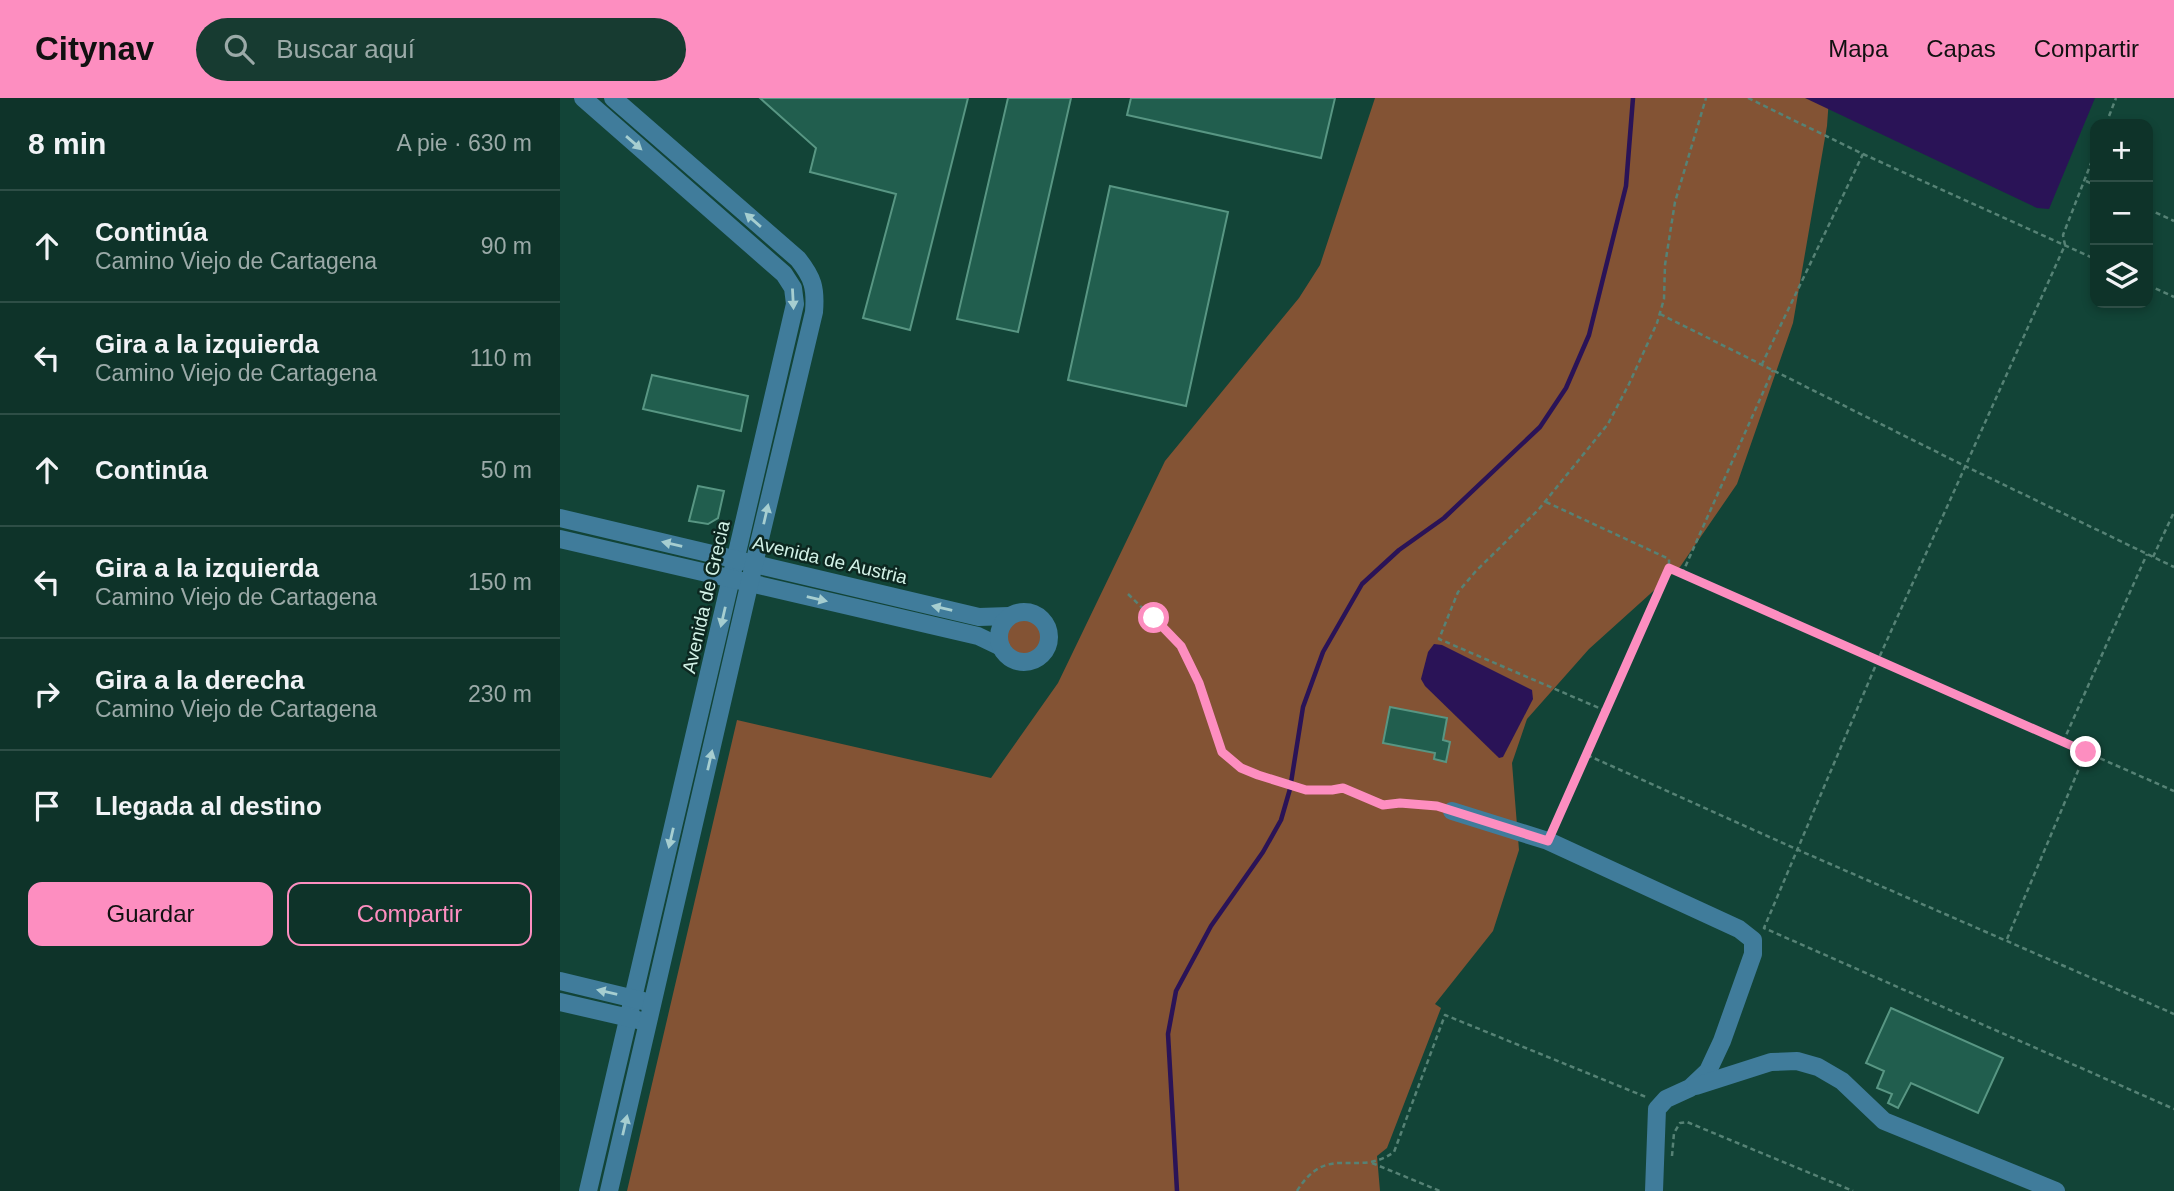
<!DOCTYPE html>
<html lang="es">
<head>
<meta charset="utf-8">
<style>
  :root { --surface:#0e3329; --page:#173b31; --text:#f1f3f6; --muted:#9baaa8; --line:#2e4e46; --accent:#fd8ec0 }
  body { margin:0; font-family:Arial,sans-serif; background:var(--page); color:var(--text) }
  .controls { position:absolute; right:21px; top:21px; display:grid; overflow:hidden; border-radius:14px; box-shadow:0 4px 10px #0003 }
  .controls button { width:63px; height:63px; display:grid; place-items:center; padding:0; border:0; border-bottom:2px solid var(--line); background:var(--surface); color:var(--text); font:35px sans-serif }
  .stop { position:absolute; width:21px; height:21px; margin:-16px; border:5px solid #fd8ec0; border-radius:50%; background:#fff }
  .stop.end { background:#fd8ec0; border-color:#fff; box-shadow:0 2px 7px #0008 }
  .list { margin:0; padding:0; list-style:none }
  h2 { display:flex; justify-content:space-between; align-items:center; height:91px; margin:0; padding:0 28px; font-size:30px }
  h2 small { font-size:23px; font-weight:400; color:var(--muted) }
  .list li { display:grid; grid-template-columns:46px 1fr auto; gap:21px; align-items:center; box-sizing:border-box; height:112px; padding:0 28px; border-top:2px solid var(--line) }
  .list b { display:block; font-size:26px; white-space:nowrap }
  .list p { margin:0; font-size:23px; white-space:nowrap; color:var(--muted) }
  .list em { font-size:23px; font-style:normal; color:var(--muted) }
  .actions { display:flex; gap:14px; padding:21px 28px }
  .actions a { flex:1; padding:16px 0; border:2px solid var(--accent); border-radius:14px; text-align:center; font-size:24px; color:var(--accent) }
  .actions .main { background:var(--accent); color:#111 }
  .icon { flex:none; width:38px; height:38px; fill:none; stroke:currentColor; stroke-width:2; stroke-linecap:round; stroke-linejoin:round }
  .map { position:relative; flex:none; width:1614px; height:1093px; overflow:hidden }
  header { display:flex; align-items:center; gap:42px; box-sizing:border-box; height:98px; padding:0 35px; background:var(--accent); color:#111 }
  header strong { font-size:33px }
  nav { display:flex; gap:38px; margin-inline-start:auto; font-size:24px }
  .search { width:490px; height:63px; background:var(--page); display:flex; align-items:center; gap:18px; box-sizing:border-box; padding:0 24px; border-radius:38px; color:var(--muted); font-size:26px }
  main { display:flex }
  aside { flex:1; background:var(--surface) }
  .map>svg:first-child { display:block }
  .green { fill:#835334 }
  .water { fill:#2a1357 }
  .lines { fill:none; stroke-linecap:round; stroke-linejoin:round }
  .stream { stroke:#2a1357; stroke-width:4.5 }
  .building { fill:#215e4e; stroke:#589683; stroke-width:2 }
  .path { stroke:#568275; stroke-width:2.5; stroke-dasharray:5 3.5; stroke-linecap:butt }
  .minor { stroke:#407c9b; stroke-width:18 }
  .oneway { fill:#a6ced0 }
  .route { stroke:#fd8ec0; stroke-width:9 }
  .labels { text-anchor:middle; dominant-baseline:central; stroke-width:5; stroke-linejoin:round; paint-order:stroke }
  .street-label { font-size:19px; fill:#d2f1e6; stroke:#0c2720 }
</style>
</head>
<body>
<header>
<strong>Citynav</strong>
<div class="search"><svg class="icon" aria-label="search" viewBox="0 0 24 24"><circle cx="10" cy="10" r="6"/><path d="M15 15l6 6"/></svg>Buscar aquí</div>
<nav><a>Mapa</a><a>Capas</a><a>Compartir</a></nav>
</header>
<main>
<aside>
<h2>8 min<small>A pie · 630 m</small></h2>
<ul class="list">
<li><svg class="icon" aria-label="ahead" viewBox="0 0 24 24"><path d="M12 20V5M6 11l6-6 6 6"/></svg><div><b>Continúa</b><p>Camino Viejo de Cartagena</p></div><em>90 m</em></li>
<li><svg class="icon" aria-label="left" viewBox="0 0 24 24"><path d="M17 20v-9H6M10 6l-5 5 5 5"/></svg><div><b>Gira a la izquierda</b><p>Camino Viejo de Cartagena</p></div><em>110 m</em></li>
<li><svg class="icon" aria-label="ahead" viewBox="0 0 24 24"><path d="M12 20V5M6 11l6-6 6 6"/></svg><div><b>Continúa</b></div><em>50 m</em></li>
<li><svg class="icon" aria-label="left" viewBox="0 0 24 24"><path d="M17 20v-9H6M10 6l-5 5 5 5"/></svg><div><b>Gira a la izquierda</b><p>Camino Viejo de Cartagena</p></div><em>150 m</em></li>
<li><svg class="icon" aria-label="right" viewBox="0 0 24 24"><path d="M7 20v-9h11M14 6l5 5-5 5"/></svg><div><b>Gira a la derecha</b><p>Camino Viejo de Cartagena</p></div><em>230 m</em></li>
<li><svg class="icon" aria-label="arrive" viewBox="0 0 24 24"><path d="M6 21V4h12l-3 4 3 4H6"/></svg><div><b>Llegada al destino</b></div></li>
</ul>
<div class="actions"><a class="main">Guardar</a><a>Compartir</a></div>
</aside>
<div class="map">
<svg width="1614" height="1093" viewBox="0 0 1614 1093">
  <rect width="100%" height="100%" fill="#124437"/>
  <g class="green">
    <polygon points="815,0 1269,0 1267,28 1233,225 1177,386 1120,469 1029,551 967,621 952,665 959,752 933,833 875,906 881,910 827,1050 817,1058 820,1093 67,1093 177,622 431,680 498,585 605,363 739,200 760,167"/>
    <circle cx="464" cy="539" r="21"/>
  </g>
  <g class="water">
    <polygon points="1245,0 1535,0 1489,111 1477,110"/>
    <polygon points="874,546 882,547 972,592 973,601 943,659 939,660 865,588 861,581 868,554"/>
  </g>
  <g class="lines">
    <polyline class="stream" points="617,1093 608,936 616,893 651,828 703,754 721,722 730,691 743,609 763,554 802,486 839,452 884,420 980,329 1006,290 1029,237 1066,88 1073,0"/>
  </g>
  <g class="building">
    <polygon points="200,0 408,0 350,232 303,220 336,96 250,74 256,50"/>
    <polygon points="448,0 511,0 458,234 397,221"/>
    <polygon points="571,0 775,0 761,60 567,17"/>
    <polygon points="550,88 668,114 626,308 508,282"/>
    <polygon points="92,277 188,298 181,333 83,311"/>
    <polygon points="138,388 164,393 158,420 148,426 129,423"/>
    <polygon points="830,609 887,620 883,642 890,644 886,664 874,661 875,655 823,645"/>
    <polygon points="1331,910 1443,960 1418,1015 1351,985 1338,1010 1328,1005 1332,996 1317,990 1324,973 1306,965"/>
  </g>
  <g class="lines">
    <g class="path">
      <polyline points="1188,0 1303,56 1202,266"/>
      <polyline points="1546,26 1556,0"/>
      <polyline points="1535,55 1503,137 1505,147 1318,562 1204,830 1614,1011"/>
      <polyline points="1303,56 1535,161"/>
      <polyline points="1526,83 1535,87"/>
      <polyline points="1588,111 1614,123"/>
      <polyline points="1588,187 1614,199"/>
      <polyline points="1100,216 1405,368 1614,469"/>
      <polyline points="986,404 1109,461 1109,470"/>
      <polyline points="1593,459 1614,414"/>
      <polyline points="1122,476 1213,272"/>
      <polyline points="568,496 621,548 639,585 662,654 681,670 698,677 746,692 772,693 783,690 823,707 840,705 877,708"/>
      <polyline points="1046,613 879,541 898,494 916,473 979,411 1048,326 1069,286 1097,225 1104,201 1105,167 1115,104 1146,0"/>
      <polyline points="1503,644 1587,456"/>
      <polyline points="1027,657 1236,751 1614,916"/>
      <polyline points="994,731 1109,470 1614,693"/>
      <polyline points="1447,841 1526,654"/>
      <polyline points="1112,1058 1114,1035 1120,1025 1127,1024 1293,1093"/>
      <polyline points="812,1065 880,1093"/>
      <path d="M737 1093C768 1043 796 1081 834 1054L885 917 1086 999"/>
    </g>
    <g class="minor">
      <polyline points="23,0 224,176 233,190 235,206 28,1093"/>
      <polyline points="0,420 419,519 449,518"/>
      <polyline points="0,441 418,538 441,549"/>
      <circle cx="464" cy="539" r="25"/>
      <polyline points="892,713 988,743 1179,831 1193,842 1193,856 1162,943 1148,973 1130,990 1106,1001 1097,1011 1094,1093"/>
      <polyline points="0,883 83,903"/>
      <polyline points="0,904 78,922"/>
      <polyline points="1136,988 1211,964 1237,963 1258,969 1282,983 1324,1023 1496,1093"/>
      <path d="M49 1093 194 466 254 214C256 190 253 180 238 161L53 0"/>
    </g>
  </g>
  <defs><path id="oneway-solid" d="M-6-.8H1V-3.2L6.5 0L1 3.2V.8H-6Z" transform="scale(1.75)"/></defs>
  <g class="oneway">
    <use href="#oneway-solid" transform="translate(74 45) rotate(41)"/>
    <use href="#oneway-solid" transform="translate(193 122) rotate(-139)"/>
    <use href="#oneway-solid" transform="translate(233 201) rotate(87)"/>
    <use href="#oneway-solid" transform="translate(206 416) rotate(-77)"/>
    <use href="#oneway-solid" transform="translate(112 446) rotate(-167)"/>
    <use href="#oneway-solid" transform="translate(257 501) rotate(13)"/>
    <use href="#oneway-solid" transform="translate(382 510) rotate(-167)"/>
    <use href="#oneway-solid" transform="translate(163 519) rotate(103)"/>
    <use href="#oneway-solid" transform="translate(150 662) rotate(-77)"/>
    <use href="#oneway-solid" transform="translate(111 740) rotate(103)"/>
    <use href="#oneway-solid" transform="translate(47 894) rotate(-167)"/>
    <use href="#oneway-solid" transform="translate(65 1027) rotate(-77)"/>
  </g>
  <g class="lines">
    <polyline class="route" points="594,520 621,548 639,585 662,654 681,670 698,677 746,692 772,692 783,690 823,707 840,705 877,708 988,743 1109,470 1526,654"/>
  </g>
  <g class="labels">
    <g class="street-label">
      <text transform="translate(270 462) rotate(13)">Avenida de Austria</text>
      <text transform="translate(146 499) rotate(-77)">Avenida de Grecia</text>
    </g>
  </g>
</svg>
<div class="controls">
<button>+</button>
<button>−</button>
<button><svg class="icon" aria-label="layers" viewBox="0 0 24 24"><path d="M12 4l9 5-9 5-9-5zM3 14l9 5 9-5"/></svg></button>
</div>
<div class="stop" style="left:594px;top:520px"></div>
<div class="stop end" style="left:1526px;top:654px"></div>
</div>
</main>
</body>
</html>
